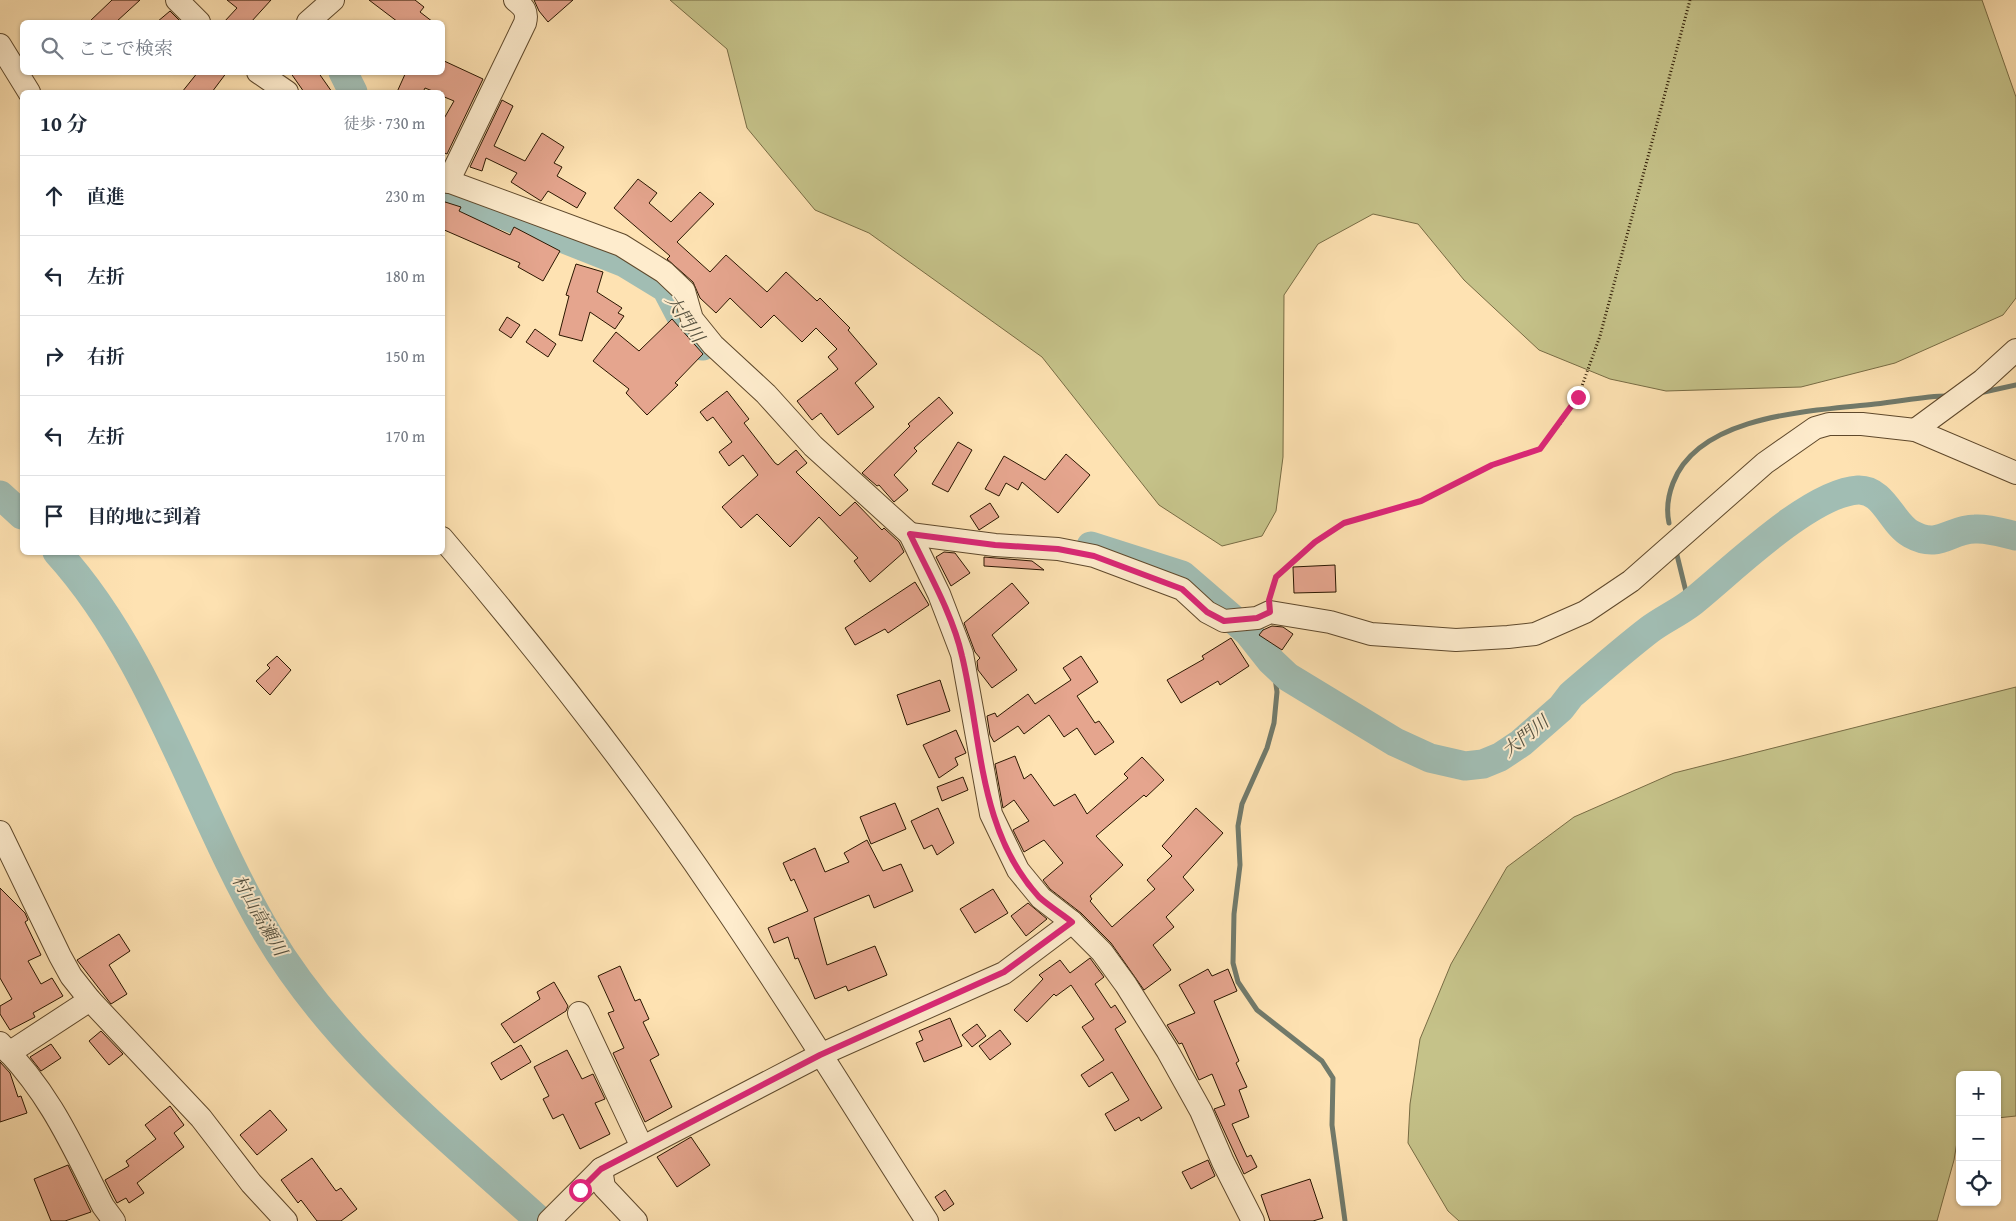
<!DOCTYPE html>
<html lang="ja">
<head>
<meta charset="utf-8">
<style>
  :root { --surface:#fff; --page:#f6f6f7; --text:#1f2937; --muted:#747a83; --line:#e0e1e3 }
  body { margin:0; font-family:"Gentium Book Plus","Noto Serif JP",serif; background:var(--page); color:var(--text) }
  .controls { position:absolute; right:15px; bottom:15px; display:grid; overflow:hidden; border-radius:8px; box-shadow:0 1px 4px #0004 }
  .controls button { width:45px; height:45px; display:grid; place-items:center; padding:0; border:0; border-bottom:1px solid var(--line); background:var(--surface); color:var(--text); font:25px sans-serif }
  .stop { position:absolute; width:15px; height:15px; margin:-11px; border:4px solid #db2777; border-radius:50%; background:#fff }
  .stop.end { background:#db2777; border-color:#fff; box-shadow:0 1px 5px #0008 }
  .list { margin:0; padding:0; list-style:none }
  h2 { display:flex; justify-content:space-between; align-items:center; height:65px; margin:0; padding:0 20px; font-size:21px }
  h2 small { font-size:16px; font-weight:400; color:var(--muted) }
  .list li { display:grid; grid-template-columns:32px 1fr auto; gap:15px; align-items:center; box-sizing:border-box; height:80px; padding:0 20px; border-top:1px solid var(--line) }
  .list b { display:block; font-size:19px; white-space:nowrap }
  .list em { font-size:16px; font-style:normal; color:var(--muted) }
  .icon { flex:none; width:28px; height:28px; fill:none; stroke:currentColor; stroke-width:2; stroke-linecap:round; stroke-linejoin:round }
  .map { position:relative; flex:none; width:2016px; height:1221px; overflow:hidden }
  .search { position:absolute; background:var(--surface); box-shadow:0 1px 4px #0004; left:20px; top:20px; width:425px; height:55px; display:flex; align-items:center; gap:12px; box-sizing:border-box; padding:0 18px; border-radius:8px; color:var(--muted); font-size:19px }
  .panel { position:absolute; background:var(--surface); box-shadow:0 1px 4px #0004; left:20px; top:90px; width:425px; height:465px; border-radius:8px }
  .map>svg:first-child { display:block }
  .green { fill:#c5c289; stroke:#786c44 }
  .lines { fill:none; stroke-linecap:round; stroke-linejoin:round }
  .stream { stroke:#717a6b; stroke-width:5 }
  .river { stroke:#a1bdb3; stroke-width:29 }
  .building { fill:#e5a58e; stroke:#2a1600 }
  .minor-casing { stroke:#5f492c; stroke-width:24 }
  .path { stroke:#2a1600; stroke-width:3; stroke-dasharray:1 2.5; stroke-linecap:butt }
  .minor { stroke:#feeccd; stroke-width:22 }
  .route { stroke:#db2777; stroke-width:6 }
  .labels { text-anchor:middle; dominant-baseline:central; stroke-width:4; stroke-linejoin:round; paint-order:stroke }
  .water-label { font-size:18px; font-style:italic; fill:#54503f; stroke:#feeccd }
</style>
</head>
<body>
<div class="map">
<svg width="2016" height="1221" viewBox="0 0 2016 1221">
  <rect width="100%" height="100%" fill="#fee2b2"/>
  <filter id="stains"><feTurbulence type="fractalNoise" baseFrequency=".004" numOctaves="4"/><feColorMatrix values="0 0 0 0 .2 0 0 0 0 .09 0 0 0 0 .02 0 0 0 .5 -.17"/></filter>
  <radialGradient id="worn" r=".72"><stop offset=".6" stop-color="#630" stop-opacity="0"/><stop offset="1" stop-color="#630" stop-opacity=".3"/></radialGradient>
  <g class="green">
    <polygon points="670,0 1982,0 2016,97 2016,298 2003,315 1895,363 1801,387 1666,391 1610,379 1539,350 1464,280 1418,224 1373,214 1318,244 1284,295 1283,457 1276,511 1262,536 1222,546 1159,505 1042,357 869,233 815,210 747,128 727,49"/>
    <polygon points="2016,687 2016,1116 1997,1118 1997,1075 1960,1075 1960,1124 1954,1160 1937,1221 1459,1221 1448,1211 1408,1143 1410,1104 1420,1039 1451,964 1507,867 1574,817 1674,773"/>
  </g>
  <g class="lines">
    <g class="stream">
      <polyline points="1984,392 2016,385"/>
      <path d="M1669 523C1666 509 1668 496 1673 483 1699 414 1813 411 1875 404 1899 402 1923 396 1947 396"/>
      <polyline points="1676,551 1689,604"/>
      <polyline points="1273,663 1277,692 1274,723 1267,748 1242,804 1238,826 1240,865 1234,914 1233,963 1238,982 1257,1010 1322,1061 1333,1078 1332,1125 1345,1221"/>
    </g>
    <g class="river">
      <polyline points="343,72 353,92"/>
      <polyline points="442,195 506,216 625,263 666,288 687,328 703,346"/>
      <polyline points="0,495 22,515"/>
      <path d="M1091 546 1182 575 1248 632 1271 661 1288 677 1395 742 1430 758 1465 766 1483 764 1500 757 1521 743 1561 708 1571 695C1597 673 1623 650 1649 630 1662 620 1678 613 1691 603 1730 572 1809 493 1858 490 1884 489 1891 523 1911 534 1940 550 1949 529 1975 529 1988 528 2003 533 2016 536"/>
      <path d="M57 552C154 659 194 809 267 933 335 1048 442 1132 540 1221"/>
    </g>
  </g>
  <g class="building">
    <polygon points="112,0 140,0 116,22 89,22"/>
    <polygon points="227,0 271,0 251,22 224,22 237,8"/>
    <polygon points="369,0 415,0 424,7 420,12 433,22 398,22"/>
    <polygon points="534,0 573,0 548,22 539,11"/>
    <polygon points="170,11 181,22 157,22"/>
    <polygon points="442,60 483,79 447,154 442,152 442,122 454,101 442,96 442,92 435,92 425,88 423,92 397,92 406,72 442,72"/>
    <polygon points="198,72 227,72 212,92 182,92"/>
    <polygon points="290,72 318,72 332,92 304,92"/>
    <polygon points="502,100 513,106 494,146 525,161 542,133 564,147 554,163 562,167 557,176 586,193 577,208 548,191 541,201 511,182 517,173 486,158 482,171 470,167"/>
    <polygon points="638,179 657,193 649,203 671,222 700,192 714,204 677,242 710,272 726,255 767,292 786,272 817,301 820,298 850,328 848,330 877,364 855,383 874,407 838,435 821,413 812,420 797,401 838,369 828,357 837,349 816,328 802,342 774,315 761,328 730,298 716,313 700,298 693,282 667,259 670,256 614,208"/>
    <polygon points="442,201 461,207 459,211 510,235 514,227 560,251 543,281 518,267 520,263 442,229"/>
    <polygon points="576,264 603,272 597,292 622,308 618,313 624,316 615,329 590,312 582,341 559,335 569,296 566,295"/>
    <polygon points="507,317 520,325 511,338 499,330"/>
    <polygon points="672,319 703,354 675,383 678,385 647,415 626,393 629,389 593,361 616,332 639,351"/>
    <polygon points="535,329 556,344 548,357 526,342"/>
    <polygon points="727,391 749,419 744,423 775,463 778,465 796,450 807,463 796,472 840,516 855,502 882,530 884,528 899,542 904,552 870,582 854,561 858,558 819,517 790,547 757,514 741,528 722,507 758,475 743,455 729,466 719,452 732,442 713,417 707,421 700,412"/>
    <polygon points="939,397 953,413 914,448 917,451 894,475 908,490 894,502 879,485 877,486 862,473 910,426 908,424"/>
    <polygon points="958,442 972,450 948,492 932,484"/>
    <polygon points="1066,454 1090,475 1058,513 1022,482 1018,490 1006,483 999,496 985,489 1004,456 1045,480"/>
    <polygon points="990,503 999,517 979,530 970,516"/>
    <polygon points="944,552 955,553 970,573 951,586 936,557"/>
    <polygon points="984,557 1032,561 1044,570 984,566"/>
    <polygon points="1335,565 1336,592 1294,593 1293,567"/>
    <polygon points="915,582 929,605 888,633 885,629 855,645 845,628"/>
    <polygon points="1012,583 1029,603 992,635 1017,670 992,688 978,670 977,661 980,658 975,652 964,623"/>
    <polygon points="1272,626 1283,627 1293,634 1282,650 1259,635 1263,630"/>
    <polygon points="1231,638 1249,666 1220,685 1218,681 1181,703 1167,680 1204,659 1202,656"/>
    <polygon points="277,656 291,670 270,695 256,681 270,668 267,665"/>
    <polygon points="1081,656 1098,682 1077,696 1095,723 1099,721 1114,742 1095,755 1077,728 1064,737 1049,715 1024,734 1018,726 994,742 990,735 987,716 995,713 997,717 1028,694 1035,704 1071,680 1063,668"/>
    <polygon points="940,680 950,711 907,725 897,695"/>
    <polygon points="956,730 966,753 955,758 958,765 939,778 923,745"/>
    <polygon points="1015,756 1024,779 1031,774 1054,806 1075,794 1087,814 1128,778 1124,774 1142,757 1164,780 1146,797 1144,795 1096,836 1123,865 1090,896 1092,899 1090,901 1112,927 1155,889 1147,880 1172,856 1162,846 1196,808 1223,833 1183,877 1194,890 1166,917 1174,927 1153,945 1171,970 1144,990 1111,943 1081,913 1050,889 1043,880 1063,863 1044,840 1024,852 1013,830 1029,821 1014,800 1003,808 995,764"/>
    <polygon points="963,777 968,790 942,801 937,787"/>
    <polygon points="895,803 906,829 871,844 860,817"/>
    <polygon points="938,808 954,843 937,855 932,845 924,849 911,821"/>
    <polygon points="867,840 883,871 901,864 913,891 874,908 869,895 814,918 827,965 875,946 887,975 848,991 846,986 815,999 798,958 795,959 788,937 774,943 768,928 808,911 794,879 791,881 783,863 815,848 825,872 849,862 844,853"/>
    <polygon points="0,888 25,913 28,920 25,922 41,955 28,961 41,984 52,978 63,996 33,1013 35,1017 10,1030 0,1014 0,1006 12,999 0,978"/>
    <polygon points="993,889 1008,913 975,933 960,909"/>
    <polygon points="1028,903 1047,919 1026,936 1011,916"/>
    <polygon points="119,934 130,951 109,965 127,994 111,1004 77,960"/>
    <polygon points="1090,958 1104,977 1095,984 1111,1008 1115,1005 1126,1022 1115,1029 1162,1108 1141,1121 1139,1117 1115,1131 1105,1114 1129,1100 1112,1072 1089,1087 1081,1075 1104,1060 1082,1027 1094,1019 1071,985 1056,996 1054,994 1027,1022 1014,1010 1043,979 1039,975 1060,960 1070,973"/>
    <polygon points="620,966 635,1001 640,999 649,1019 643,1022 659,1055 650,1060 672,1107 645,1122 613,1053 624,1048 608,1013 614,1011 598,976"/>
    <polygon points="1208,969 1212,976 1228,969 1237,991 1214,1001 1239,1061 1236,1063 1247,1087 1239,1090 1249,1117 1232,1124 1247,1157 1251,1155 1257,1167 1244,1174 1214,1109 1225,1105 1212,1074 1199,1080 1182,1043 1179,1044 1167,1025 1195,1013 1179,985"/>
    <polygon points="554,982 568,1006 566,1011 514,1043 501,1024 540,999 537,992"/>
    <polygon points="950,1018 962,1046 924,1062 916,1043 923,1040 919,1031"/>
    <polygon points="977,1024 986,1036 972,1047 962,1035"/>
    <polygon points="1000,1030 1011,1044 990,1060 979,1046"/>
    <polygon points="101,1031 123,1054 109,1065 89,1041"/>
    <polygon points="51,1044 61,1058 41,1071 30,1057"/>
    <polygon points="521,1045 531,1062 501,1080 491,1063"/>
    <polygon points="567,1050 582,1079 593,1074 605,1099 595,1103 610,1134 580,1149 563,1114 553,1119 543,1099 549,1096 534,1067"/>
    <polygon points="0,1062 10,1073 18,1097 21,1096 27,1113 0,1122"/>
    <polygon points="170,1106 184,1125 174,1133 184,1147 137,1183 144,1193 129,1203 126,1198 117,1203 105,1180 129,1166 126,1161 156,1139 145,1125"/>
    <polygon points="270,1110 287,1130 257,1155 240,1135"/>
    <polygon points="691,1137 710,1165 677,1187 657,1157"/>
    <polygon points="312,1158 336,1191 341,1188 357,1209 341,1221 317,1221 301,1200 298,1203 281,1180"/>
    <polygon points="1208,1160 1215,1176 1191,1189 1182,1172"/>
    <polygon points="68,1165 91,1212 65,1221 51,1221 34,1179"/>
    <polygon points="1310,1179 1323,1218 1313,1221 1270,1221 1261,1195"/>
    <polygon points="945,1190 954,1204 944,1211 935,1197"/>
  </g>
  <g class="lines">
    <g class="minor-casing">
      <g id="minor">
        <polyline points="177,0 199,22"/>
        <polyline points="308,22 333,0"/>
        <polyline points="0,45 29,92"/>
        <polyline points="258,72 287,92"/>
        <polyline points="442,179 621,245 664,272 684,291 692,319 713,345 766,394 813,446 910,534 939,594 962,654 991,814 1018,870 1041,898 1072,922 1102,952 1126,985 1167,1050 1201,1111 1223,1162 1253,1221"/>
        <path d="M448 182 525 23C528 12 524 7 515 0"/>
        <polyline points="1915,430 1983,380 2016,350"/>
        <polyline points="910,534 995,545 1058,549 1094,556 1182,589 1207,612 1224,621 1257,618 1270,612 1330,622 1371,634 1456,640 1508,637 1535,634 1585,612 1631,581 1765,463 1815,428 1829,424 1862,424 1915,430 2016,473"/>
        <path d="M442 538C541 654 634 773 719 899 791 1004 858 1114 927 1221"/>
        <polyline points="0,832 60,956 71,976 90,1000 201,1118 251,1183 286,1221"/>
        <polyline points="579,1013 642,1147"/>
        <path d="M0 1043C50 1093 72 1145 103 1206L114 1221"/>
        <polyline points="9,1053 90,1000"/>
        <polyline points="601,1169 604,1187 636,1221"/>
        <polyline points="549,1221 601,1169 820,1055 1004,973 1072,922"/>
      </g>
    </g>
    <polyline class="path" points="1271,594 1276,577 1315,542 1344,523 1421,501 1492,465 1539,449 1560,424 1578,397 1600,336 1690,0"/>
    <use href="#minor" class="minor"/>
  </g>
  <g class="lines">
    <path class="route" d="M580 1190 601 1169 820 1055 1004 972 1072 922C1062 914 1049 906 1039 897 978 831 982 738 962 656 953 615 928 572 910 534L995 545 1058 549 1094 556 1182 589 1207 612 1224 621 1257 618 1270 612 1269 600 1276 577 1315 542 1344 523 1421 501 1492 465 1540 449 1578 397"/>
  </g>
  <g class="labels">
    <g class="water-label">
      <text transform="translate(685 318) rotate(56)">大門川</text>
      <text transform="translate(1525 736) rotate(-39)">大門川</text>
      <text transform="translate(260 915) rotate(60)">村山高瀬川</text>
    </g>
  </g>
  <rect width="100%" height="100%" filter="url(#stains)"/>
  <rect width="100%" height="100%" fill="url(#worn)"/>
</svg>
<div class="controls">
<button>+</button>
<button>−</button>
<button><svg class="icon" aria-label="locate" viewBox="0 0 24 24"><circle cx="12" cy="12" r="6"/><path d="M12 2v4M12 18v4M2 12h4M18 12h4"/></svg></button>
</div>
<div class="stop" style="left:580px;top:1190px"></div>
<div class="stop end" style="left:1578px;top:397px"></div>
<div class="search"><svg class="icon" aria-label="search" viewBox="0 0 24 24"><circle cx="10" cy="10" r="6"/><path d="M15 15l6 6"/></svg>ここで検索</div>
<section class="panel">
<h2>10 分<small>徒歩 · 730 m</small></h2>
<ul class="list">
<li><svg class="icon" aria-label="ahead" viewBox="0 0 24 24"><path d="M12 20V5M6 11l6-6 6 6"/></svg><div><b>直進</b></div><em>230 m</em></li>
<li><svg class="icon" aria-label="left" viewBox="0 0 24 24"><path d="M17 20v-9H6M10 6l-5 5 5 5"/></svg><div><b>左折</b></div><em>180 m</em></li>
<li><svg class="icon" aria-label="right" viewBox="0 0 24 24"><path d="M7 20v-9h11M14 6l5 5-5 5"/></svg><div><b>右折</b></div><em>150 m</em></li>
<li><svg class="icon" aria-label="left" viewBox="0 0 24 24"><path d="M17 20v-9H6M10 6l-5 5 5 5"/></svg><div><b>左折</b></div><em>170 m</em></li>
<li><svg class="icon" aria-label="arrive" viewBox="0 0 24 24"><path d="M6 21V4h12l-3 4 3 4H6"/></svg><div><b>目的地に到着</b></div></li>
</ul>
</section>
</div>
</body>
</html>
